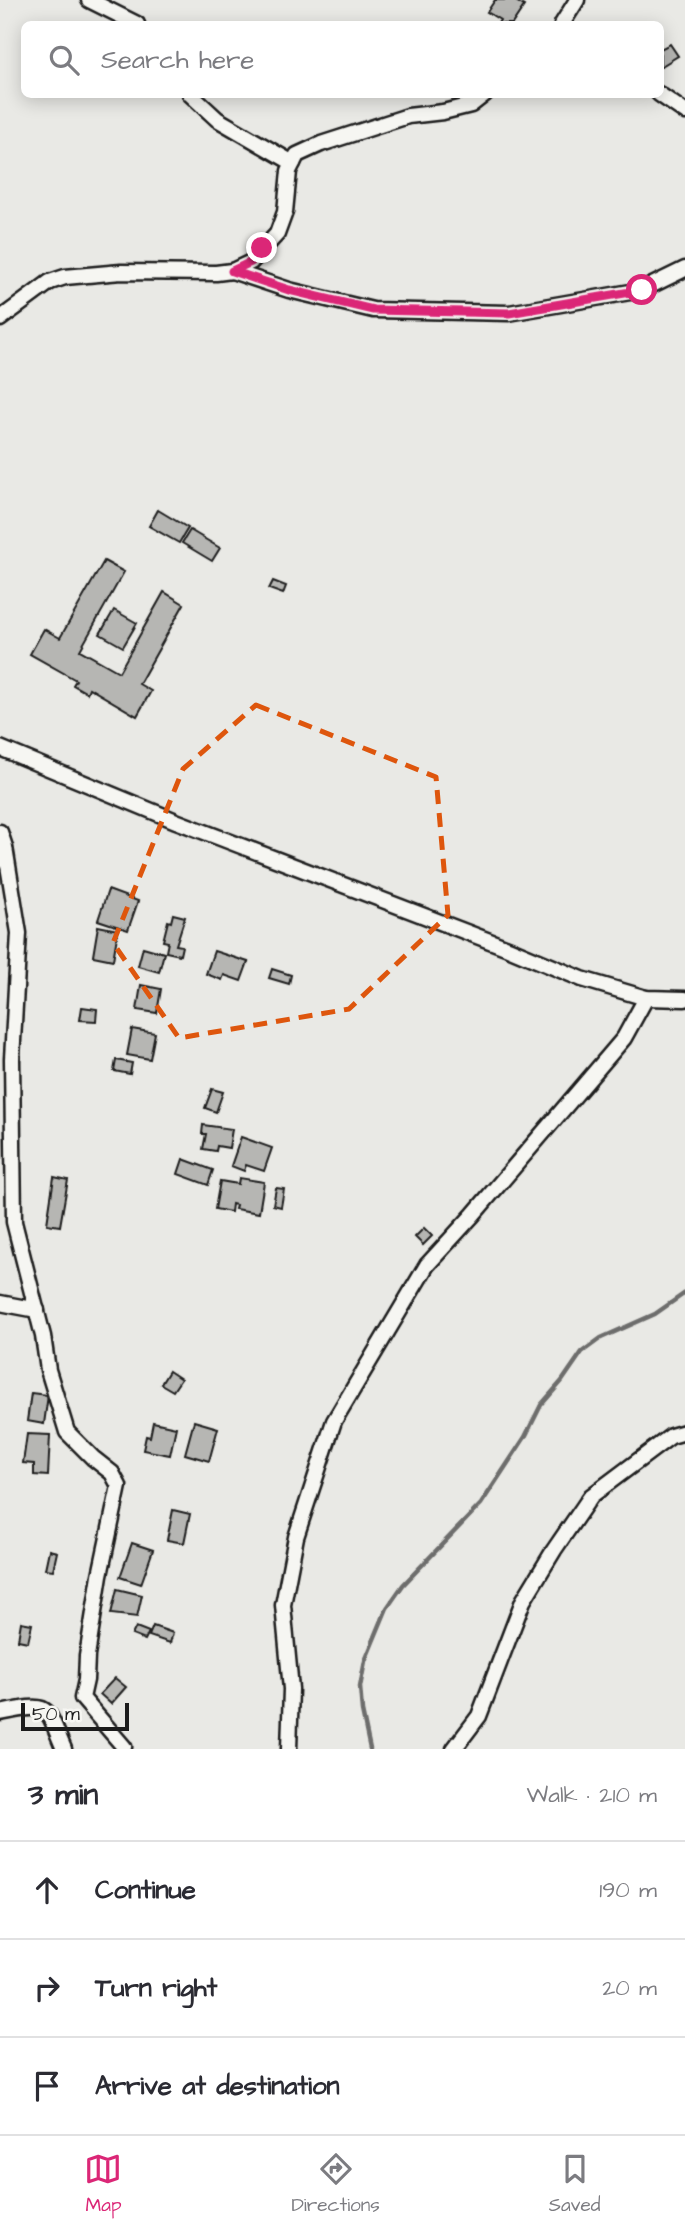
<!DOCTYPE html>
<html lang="en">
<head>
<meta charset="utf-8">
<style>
  :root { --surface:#fff; --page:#f7f7f7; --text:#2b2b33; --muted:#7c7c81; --line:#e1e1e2; --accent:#db2777 }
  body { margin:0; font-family:"Architects Daughter",sans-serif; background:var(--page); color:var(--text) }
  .scale { position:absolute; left:21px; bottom:18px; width:108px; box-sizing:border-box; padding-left:7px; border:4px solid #1c1c1c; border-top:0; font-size:19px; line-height:24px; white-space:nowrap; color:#1c1c1c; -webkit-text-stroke:5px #f6f6f2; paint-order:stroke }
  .stop { position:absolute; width:21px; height:21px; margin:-16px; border:5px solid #db2777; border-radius:50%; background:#fff }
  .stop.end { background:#db2777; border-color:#fff; box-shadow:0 2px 7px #0008 }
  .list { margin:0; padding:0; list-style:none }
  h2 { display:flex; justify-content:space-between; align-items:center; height:91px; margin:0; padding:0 28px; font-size:30px }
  h2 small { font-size:23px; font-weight:400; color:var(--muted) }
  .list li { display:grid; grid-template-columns:46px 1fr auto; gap:21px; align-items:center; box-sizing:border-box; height:98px; padding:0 28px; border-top:2px solid var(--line) }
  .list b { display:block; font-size:26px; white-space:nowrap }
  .list em { font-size:23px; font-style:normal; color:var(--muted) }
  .icon { flex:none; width:38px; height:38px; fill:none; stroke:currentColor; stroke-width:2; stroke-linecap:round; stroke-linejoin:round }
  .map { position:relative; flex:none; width:685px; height:1749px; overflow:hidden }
  .search { position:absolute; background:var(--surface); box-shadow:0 4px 18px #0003; left:21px; right:21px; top:21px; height:77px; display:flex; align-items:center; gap:18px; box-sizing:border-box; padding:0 24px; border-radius:10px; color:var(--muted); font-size:26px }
  .sheet { height:385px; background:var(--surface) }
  nav { display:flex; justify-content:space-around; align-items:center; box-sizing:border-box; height:98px; border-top:2px solid var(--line); background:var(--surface); font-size:19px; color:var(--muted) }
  nav a { display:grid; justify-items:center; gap:4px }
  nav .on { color:var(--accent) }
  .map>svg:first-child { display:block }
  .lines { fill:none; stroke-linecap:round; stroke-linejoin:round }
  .stream { stroke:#6d6d6c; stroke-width:4.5 }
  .building { fill:#b6b6b3; stroke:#1c1c1c; stroke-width:2 }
  .street-casing { stroke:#1c1c1c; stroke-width:19 }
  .street { stroke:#f6f6f2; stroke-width:14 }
  .route { stroke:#db2777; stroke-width:9 }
  .marked { fill:none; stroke:#de560d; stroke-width:5; stroke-dasharray:14 9; stroke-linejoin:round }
</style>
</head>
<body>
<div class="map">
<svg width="685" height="1749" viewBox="0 0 685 1749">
  <rect width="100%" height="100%" fill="#e9e9e5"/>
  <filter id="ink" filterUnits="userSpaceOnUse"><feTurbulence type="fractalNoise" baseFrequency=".0143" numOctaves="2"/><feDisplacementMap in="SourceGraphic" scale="14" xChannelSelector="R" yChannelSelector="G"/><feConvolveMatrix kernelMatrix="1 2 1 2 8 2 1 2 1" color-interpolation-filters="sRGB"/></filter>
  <g filter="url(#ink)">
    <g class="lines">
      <polyline class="stream" points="370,1749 362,1711 360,1687 365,1661 387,1608 403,1585 481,1504 525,1437 541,1405 562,1381 582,1352 601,1338 655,1314 685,1293"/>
    </g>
    <g class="building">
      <polygon points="495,0 514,0 524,6 512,24 500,24 498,23 500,20 487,12"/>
      <polygon points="670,44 678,56 660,67 660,49"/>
      <polygon points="158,510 188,528 179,543 149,526"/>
      <polygon points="190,530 220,548 212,561 182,543"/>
      <polygon points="104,561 124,572 80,650 119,672 164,592 184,604 139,684 151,691 137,716 89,688 87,693 73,685 76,680 30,654 44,629 60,638"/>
      <polygon points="273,581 286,586 283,594 269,589"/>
      <polygon points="114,610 137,623 123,647 100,634"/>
      <polygon points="108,890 138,901 128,930 98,920"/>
      <polygon points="173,914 185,917 176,945 182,946 180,955 166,952 168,942 163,941 168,921 171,922"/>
      <polygon points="98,926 118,930 113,960 93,956"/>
      <polygon points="143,947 164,953 159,972 138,966"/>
      <polygon points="214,951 248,962 241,981 224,975 222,980 206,974"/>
      <polygon points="272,969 291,975 289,984 269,978"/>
      <polygon points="141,985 161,989 157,1013 137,1010"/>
      <polygon points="82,1007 97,1009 96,1021 80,1020"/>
      <polygon points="132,1029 155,1033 150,1059 127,1055"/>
      <polygon points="116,1060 132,1063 130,1074 114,1071"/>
      <polygon points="212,1089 223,1092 216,1112 205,1108"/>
      <polygon points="203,1125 232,1129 229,1148 217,1146 216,1151 203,1149 206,1134 202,1134"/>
      <polygon points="241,1137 272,1148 264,1171 246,1165 244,1171 231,1166"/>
      <polygon points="183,1159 213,1170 208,1185 178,1174"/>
      <polygon points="54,1177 68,1180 60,1226 47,1224"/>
      <polygon points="239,1178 264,1182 259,1213 235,1209 236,1205 232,1204 231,1212 215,1209 220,1181 238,1184"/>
      <polygon points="276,1188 284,1189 281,1207 273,1205"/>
      <polygon points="424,1228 432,1236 423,1245 415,1237"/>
      <polygon points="169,1371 181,1379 173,1391 161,1384"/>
      <polygon points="31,1393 48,1395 44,1424 27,1421"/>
      <polygon points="194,1421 218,1428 209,1461 185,1454"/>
      <polygon points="153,1422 176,1427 170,1455 143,1450 146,1436 150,1437"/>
      <polygon points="27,1434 50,1435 48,1476 34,1475 34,1464 23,1463"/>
      <polygon points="173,1510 190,1514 184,1543 167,1540"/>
      <polygon points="132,1543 153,1550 141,1584 120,1577"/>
      <polygon points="49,1550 57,1552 53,1570 45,1569"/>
      <polygon points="117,1589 142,1595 137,1617 111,1614"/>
      <polygon points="21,1622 32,1624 28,1642 18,1640"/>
      <polygon points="153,1626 173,1633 170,1643 149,1636"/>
      <polygon points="136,1627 149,1632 145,1640 132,1635"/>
      <polygon points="115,1678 126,1687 111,1704 100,1694"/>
    </g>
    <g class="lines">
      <g class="street-casing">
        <g id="street">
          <polyline points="89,0 137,24"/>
          <polyline points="562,24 577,0"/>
          <polyline points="190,94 217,119 293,163"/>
          <polyline points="659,94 685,112"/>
          <polyline points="232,271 289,290 373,310 509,313 642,290 685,269"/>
          <polyline points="0,319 50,282 65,277 121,272 216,273 232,271 251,262 277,234 285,212 289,171 297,155 321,144 408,116 443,112 471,105 485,94"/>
          <polyline points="0,748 176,821 508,948 582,979 646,998 685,999"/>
          <polyline points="0,832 5,847 19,933 12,1059 14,1222 43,1336 48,1370 67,1432 93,1458 112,1473 119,1486 100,1575 87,1656 86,1680 82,1698 124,1747 123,1749"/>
          <polyline points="0,1303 37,1310"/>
          <path d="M0 1713C52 1703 44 1703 64 1749"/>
          <polyline points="289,1749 291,1689 283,1605 296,1537 334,1421 427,1265 472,1216 624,1038 646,998"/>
          <polyline points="454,1749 479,1716 523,1601 554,1550 591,1496 671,1436 685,1432"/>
        </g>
      </g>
      <use href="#street" class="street"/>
    </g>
  </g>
  <g class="lines" filter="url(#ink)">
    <polyline class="route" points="262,248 251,262 232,271 289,290 373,310 509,313 642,290"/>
  </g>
  <path class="marked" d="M256 705 436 777 448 915 349 1009 179 1038 113 943 183 769Z"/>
</svg>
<div class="scale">50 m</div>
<div class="stop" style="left:642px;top:290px"></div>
<div class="stop end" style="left:262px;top:248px"></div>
<div class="search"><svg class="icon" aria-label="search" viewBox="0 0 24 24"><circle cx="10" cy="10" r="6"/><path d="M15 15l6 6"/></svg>Search here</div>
</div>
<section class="sheet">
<h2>3 min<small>Walk · 210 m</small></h2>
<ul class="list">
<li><svg class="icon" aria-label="ahead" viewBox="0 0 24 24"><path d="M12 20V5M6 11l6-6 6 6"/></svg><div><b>Continue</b></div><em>190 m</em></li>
<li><svg class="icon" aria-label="right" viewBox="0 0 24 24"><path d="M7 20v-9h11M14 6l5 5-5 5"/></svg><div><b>Turn right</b></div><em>20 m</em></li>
<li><svg class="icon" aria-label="arrive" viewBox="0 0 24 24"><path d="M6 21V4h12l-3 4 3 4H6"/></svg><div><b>Arrive at destination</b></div></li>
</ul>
</section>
<nav>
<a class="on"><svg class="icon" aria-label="map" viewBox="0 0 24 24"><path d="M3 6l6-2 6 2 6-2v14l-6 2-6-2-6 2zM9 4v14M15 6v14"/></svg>Map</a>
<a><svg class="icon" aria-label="directions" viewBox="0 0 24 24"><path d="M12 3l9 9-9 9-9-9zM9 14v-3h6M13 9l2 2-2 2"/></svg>Directions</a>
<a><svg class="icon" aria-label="saved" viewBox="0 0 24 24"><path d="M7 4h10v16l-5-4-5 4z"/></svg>Saved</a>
</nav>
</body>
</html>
